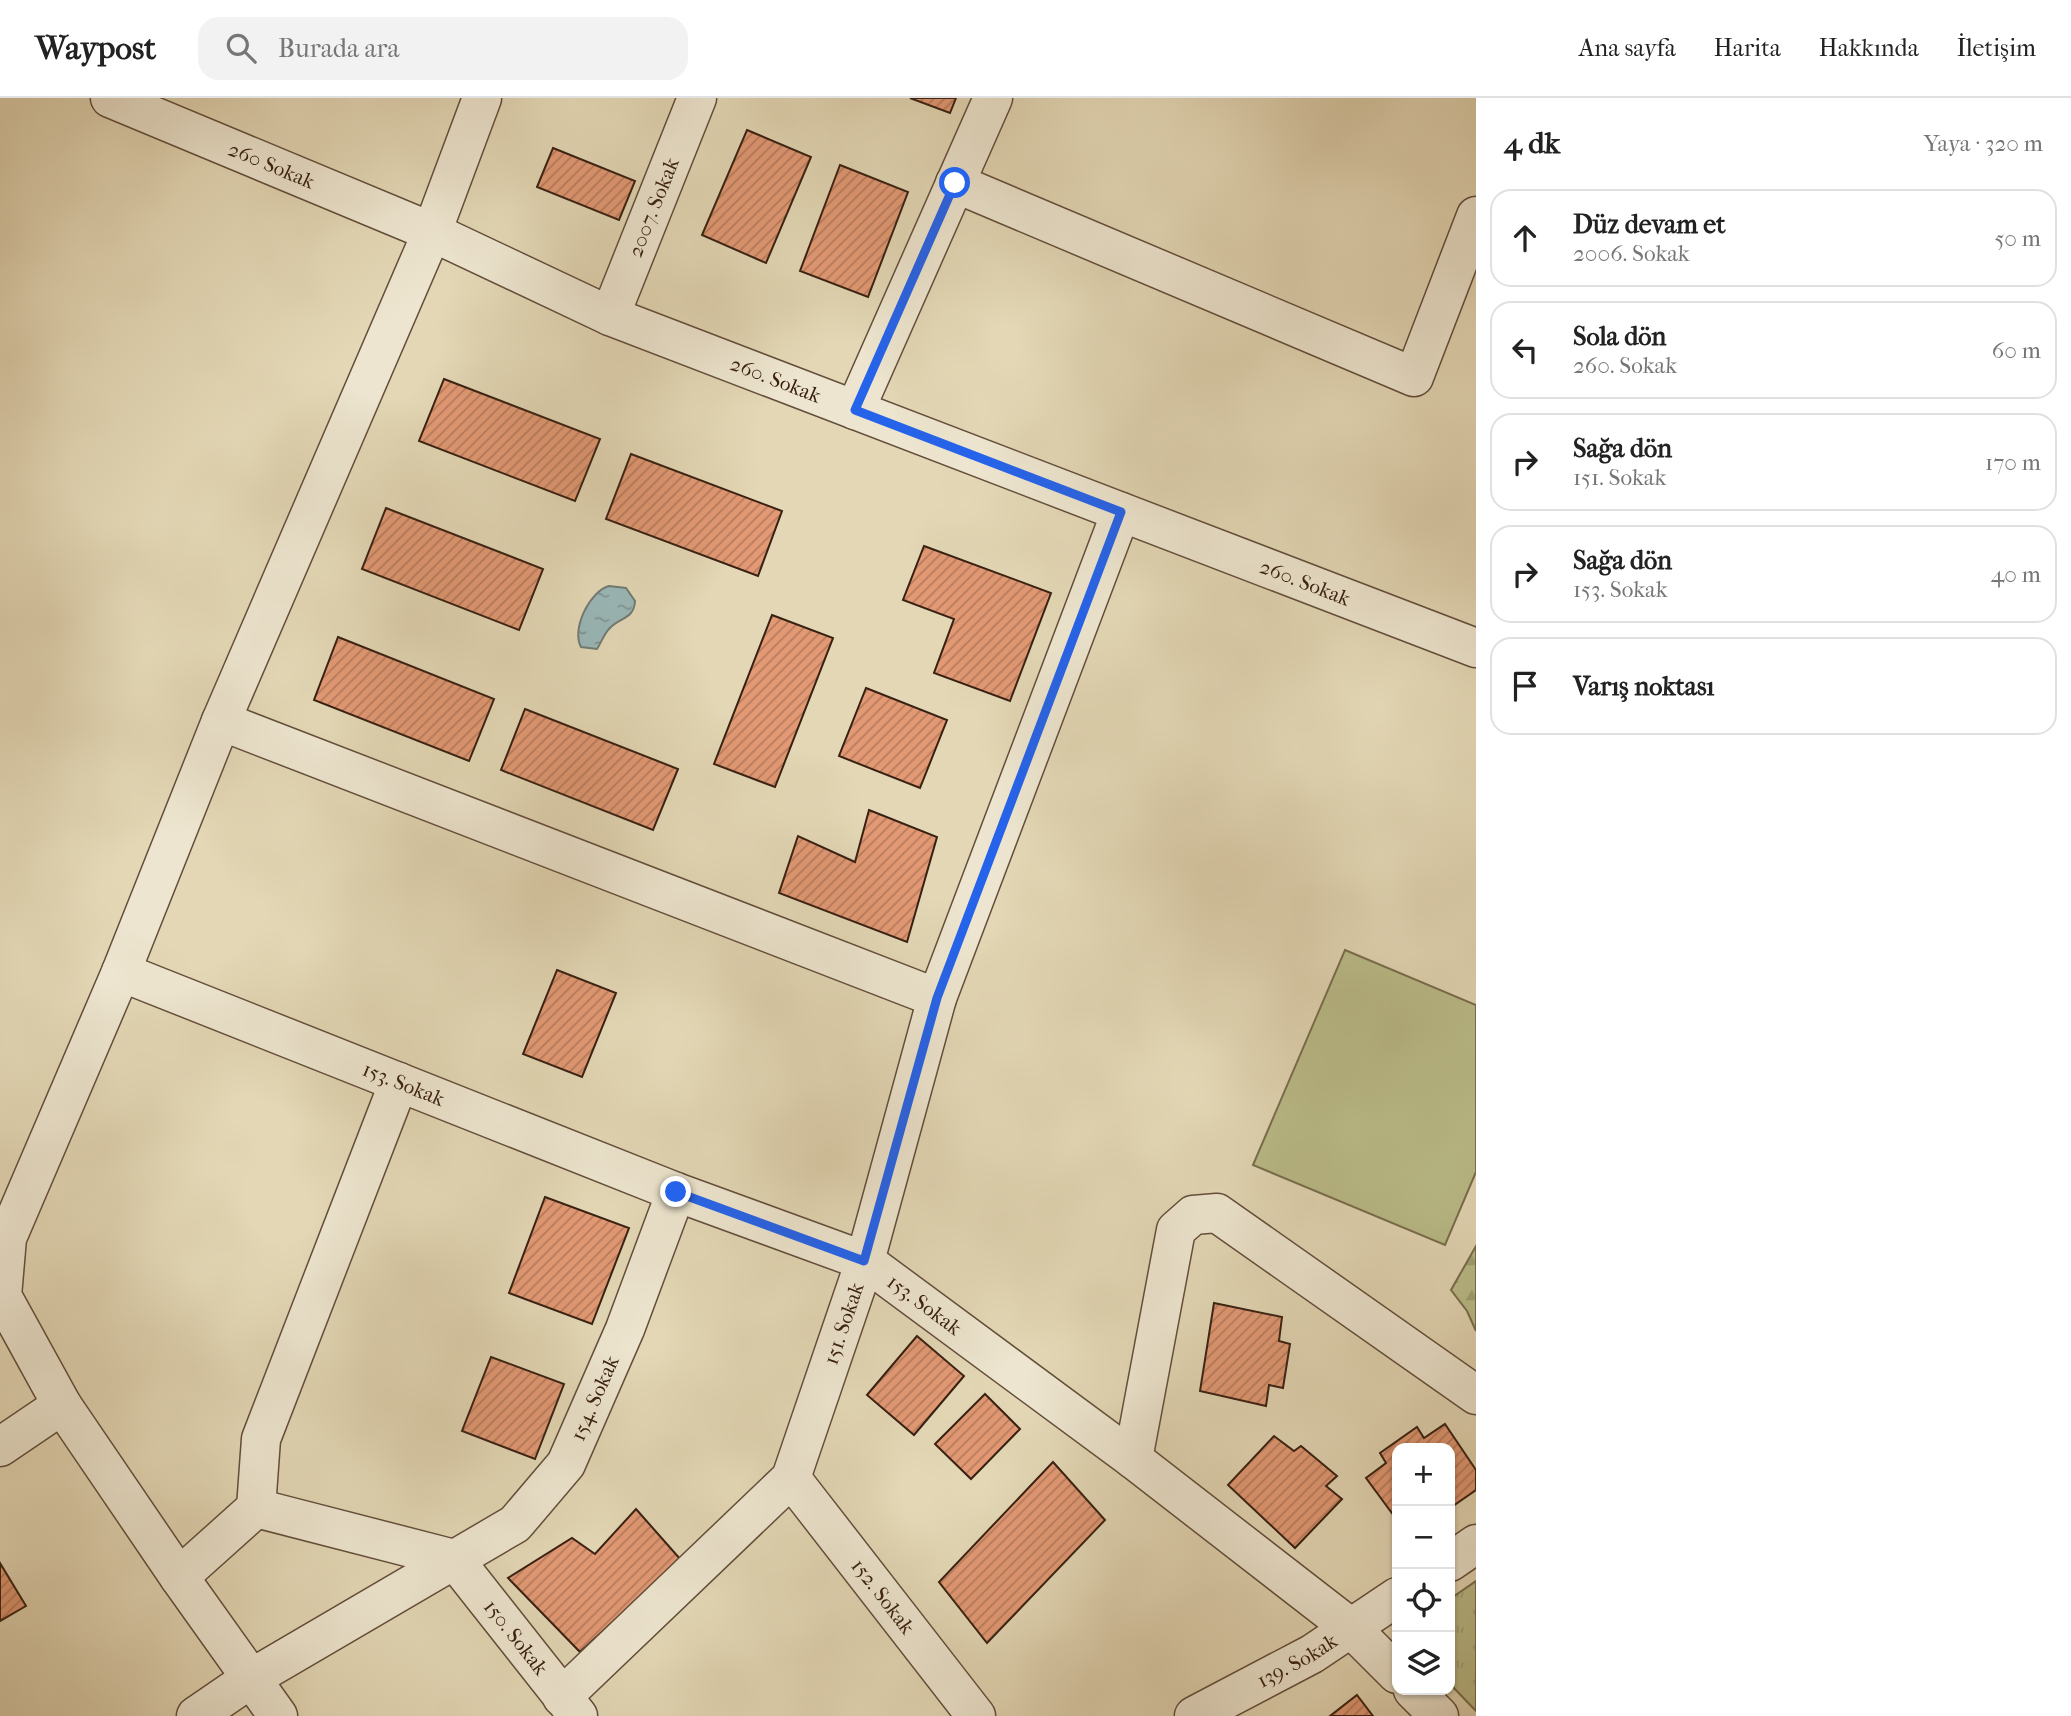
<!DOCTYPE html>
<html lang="tr">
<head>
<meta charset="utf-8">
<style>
  :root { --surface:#fff; --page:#f2f2f2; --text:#222; --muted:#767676; --line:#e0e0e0 }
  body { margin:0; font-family:"IM FELL French Canon",serif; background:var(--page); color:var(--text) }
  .controls { position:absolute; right:21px; bottom:21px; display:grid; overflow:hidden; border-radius:14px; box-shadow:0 2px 5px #0004 }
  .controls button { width:63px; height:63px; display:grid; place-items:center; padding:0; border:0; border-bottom:2px solid var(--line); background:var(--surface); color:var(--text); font:35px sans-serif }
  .stop { position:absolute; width:21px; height:21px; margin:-16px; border:5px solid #2563eb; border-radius:50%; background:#fff }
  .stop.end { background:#2563eb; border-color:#fff; box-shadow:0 2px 7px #0008 }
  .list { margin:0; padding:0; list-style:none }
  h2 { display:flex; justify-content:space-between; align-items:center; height:91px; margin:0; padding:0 28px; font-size:30px }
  h2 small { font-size:23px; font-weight:400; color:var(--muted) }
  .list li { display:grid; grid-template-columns:46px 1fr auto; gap:21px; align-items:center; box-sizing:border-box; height:98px; margin:0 14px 14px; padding:0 14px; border:2px solid var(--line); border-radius:21px }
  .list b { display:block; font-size:26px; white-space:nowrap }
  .list p { margin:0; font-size:23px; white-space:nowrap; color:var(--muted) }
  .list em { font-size:23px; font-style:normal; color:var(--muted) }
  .icon { flex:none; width:38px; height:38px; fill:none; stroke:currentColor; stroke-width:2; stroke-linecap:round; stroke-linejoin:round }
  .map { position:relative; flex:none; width:1476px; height:1618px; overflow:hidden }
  header { display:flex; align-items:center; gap:42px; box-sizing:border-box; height:98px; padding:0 35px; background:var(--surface); border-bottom:2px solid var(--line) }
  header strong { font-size:33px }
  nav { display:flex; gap:38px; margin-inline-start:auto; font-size:24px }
  .search { width:490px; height:63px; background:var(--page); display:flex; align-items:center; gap:18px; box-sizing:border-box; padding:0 24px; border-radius:21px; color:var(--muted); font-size:26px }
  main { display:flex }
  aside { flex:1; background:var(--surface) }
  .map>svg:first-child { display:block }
  .forest { fill:url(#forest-firs); stroke:#796e4e; stroke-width:2 }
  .park { fill:url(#park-tufts); stroke:#796e4e; stroke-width:2 }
  .garden { fill:#babc89; stroke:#796e4e; stroke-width:2 }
  .water { fill:url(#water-ripples); stroke:#727b75; stroke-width:2 }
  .building { fill:url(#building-hatch); stroke:#382012; stroke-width:2 }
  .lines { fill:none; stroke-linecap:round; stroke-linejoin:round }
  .minor-casing { stroke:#634e3b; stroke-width:41 }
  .minor { stroke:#ede5cf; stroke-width:38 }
  .route { stroke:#2563eb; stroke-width:9 }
  .labels { text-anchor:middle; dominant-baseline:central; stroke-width:5; stroke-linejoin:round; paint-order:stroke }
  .street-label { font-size:21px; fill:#382012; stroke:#ede5cf }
</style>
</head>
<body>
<header>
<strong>Waypost</strong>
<div class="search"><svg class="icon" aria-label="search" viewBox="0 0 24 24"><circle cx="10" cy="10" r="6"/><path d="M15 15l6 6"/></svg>Burada ara</div>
<nav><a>Ana sayfa</a><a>Harita</a><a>Hakkında</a><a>İletişim</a></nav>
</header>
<main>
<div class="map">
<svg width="1476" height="1618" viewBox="0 0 1476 1618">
  <defs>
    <pattern id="forest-firs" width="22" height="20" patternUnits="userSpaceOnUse" patternTransform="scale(1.75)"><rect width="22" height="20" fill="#babc89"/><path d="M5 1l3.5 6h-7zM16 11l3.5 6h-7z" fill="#a1a175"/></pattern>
    <pattern id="park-tufts" width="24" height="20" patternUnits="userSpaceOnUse" patternTransform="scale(1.75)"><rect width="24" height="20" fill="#babc89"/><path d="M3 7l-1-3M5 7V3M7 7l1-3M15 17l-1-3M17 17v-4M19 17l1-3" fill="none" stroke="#a1a175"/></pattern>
    <pattern id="water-ripples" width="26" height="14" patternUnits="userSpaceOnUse" patternTransform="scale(1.75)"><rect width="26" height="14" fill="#99b7b7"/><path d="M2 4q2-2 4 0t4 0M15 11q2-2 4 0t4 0" fill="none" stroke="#7e9493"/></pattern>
    <pattern id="building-hatch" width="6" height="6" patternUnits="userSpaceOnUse" patternTransform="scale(1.75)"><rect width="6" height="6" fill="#e29974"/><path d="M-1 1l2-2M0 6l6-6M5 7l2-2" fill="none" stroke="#b87c5e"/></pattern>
  </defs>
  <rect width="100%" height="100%" fill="#e3d7b5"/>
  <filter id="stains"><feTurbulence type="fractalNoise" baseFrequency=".00286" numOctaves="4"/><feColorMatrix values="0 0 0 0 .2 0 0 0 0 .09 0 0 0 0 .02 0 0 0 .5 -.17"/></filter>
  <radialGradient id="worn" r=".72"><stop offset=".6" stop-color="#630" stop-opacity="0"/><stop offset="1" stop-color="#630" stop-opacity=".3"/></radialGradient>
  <polygon class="forest" points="1476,1148 1476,1233 1467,1213 1451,1192"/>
  <polygon class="park" points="1476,1483 1476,1613 1450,1586 1450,1501"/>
  <polygon class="garden" points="1345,852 1476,907 1476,1074 1445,1147 1253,1067"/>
  <path class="water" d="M609 488 626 490 635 503C634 522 619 519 609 531 604 536 601 545 597 551L581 549C571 531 590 493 609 488Z"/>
  <g class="building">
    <polygon points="910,0 956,0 950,15"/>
    <polygon points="747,32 811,59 766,165 702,137"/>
    <polygon points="553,50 635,83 619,122 537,89"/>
    <polygon points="840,67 908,94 868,199 800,173"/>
    <polygon points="444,281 600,341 575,403 419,343"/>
    <polygon points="631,356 782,413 758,478 606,421"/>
    <polygon points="386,410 543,471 519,532 362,471"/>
    <polygon points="924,448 1051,495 1010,603 934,575 954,521 903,502"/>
    <polygon points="772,517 833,540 775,689 714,666"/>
    <polygon points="338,539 494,601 469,663 314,602"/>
    <polygon points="866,590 947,622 920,690 839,658"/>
    <polygon points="525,611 678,671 653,732 501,672"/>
    <polygon points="869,712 937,739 907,844 779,795 798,738 855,764"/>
    <polygon points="557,872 616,895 582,979 523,956"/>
    <polygon points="545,1099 629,1130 592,1226 509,1195"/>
    <polygon points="1214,1205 1282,1219 1279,1243 1290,1246 1283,1290 1269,1287 1266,1308 1200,1293"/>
    <polygon points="917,1238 964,1278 914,1337 867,1297"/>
    <polygon points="491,1259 564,1286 535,1361 462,1333"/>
    <polygon points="985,1296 1020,1331 971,1381 935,1346"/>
    <polygon points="1445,1326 1476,1372 1476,1392 1450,1410 1450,1350 1397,1350 1397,1422 1366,1380 1386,1365 1380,1355 1417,1329 1424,1340"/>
    <polygon points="1274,1338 1294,1353 1301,1348 1337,1378 1326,1388 1342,1401 1295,1450 1228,1387"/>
    <polygon points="1053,1364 1105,1422 987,1545 939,1484"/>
    <polygon points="636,1411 681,1462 580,1554 508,1480 572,1440 595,1456"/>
    <polygon points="0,1465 26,1508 0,1523"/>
    <polygon points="1357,1597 1373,1618 1330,1618"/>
  </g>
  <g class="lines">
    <g class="minor-casing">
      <g id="minor">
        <path id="s1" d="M110 0 432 134 610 218 1476 550"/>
        <polyline points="955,85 1414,279 1476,118"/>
        <path id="s2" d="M610 218 697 0"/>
        <polyline points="855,312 993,0"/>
        <polyline points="221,623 937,900"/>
        <path id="s3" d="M121 874 676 1094 865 1163 1133 1361 1351 1530 1397 1576"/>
        <polyline points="0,1349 62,1307"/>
        <polyline points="1133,1361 1176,1132 1193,1117 1217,1115 1476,1297"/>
        <path id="s4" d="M791 1380 976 1618"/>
        <polyline points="256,1410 454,1461"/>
        <path id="s5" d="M454 1461 578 1618"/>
        <polyline points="1450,1464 1476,1446"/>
        <polyline points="179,1479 256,1410 261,1341 399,984"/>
        <polyline points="1413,1592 1439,1618"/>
        <path id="s6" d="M562 1599 791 1380 865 1163 937 900 1121 414"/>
        <path id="s7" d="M196 1618 250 1581 515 1426 566 1366 625 1231 676 1094"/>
        <polyline points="278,1618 179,1479 62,1307 2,1198 7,1140 121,874 221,623 432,134 482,0"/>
        <path id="s8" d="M1194 1618 1312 1556 1397 1499"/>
      </g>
    </g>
    <use href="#minor" class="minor"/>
  </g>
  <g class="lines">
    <polyline class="route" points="676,1094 864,1163 937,900 1121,414 855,312 955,85"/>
  </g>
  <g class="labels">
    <g class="street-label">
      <text stroke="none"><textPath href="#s1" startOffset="175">260 Sokak</textPath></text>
      <text stroke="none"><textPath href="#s2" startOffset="117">2007. Sokak</textPath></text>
      <text stroke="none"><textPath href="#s1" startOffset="723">260. Sokak</textPath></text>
      <text stroke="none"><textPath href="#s1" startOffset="1290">260. Sokak</textPath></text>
      <text stroke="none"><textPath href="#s3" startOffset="304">153. Sokak</textPath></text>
      <text stroke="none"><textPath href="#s3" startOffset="872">153. Sokak</textPath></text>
      <text stroke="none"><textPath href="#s6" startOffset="480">151. Sokak</textPath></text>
      <text stroke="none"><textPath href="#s7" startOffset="523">154. Sokak</textPath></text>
      <text stroke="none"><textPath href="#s4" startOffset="150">152. Sokak</textPath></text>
      <text stroke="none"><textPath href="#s5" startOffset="100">150. Sokak</textPath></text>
      <text stroke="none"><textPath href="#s8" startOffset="117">139. Sokak</textPath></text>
    </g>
  </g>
  <rect width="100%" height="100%" filter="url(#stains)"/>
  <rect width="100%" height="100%" fill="url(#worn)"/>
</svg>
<div class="controls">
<button>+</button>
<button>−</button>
<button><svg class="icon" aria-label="locate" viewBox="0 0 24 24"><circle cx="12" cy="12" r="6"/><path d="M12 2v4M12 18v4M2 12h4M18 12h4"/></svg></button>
<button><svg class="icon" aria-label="layers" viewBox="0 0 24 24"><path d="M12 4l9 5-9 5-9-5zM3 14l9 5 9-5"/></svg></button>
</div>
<div class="stop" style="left:955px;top:85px"></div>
<div class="stop end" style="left:676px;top:1094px"></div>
</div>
<aside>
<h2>4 dk<small>Yaya · 320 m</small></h2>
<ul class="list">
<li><svg class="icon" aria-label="ahead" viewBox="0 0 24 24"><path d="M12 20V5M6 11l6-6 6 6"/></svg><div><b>Düz devam et</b><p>2006. Sokak</p></div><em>50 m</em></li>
<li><svg class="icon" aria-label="left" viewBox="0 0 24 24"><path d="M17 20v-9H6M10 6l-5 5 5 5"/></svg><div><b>Sola dön</b><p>260. Sokak</p></div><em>60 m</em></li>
<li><svg class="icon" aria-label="right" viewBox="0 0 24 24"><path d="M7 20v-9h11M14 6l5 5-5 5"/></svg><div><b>Sağa dön</b><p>151. Sokak</p></div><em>170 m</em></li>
<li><svg class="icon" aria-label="right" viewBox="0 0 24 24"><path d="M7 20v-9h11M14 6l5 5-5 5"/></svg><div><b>Sağa dön</b><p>153. Sokak</p></div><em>40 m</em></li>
<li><svg class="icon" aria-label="arrive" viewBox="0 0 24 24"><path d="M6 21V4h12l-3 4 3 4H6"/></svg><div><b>Varış noktası</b></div></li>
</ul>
</aside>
</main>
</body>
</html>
